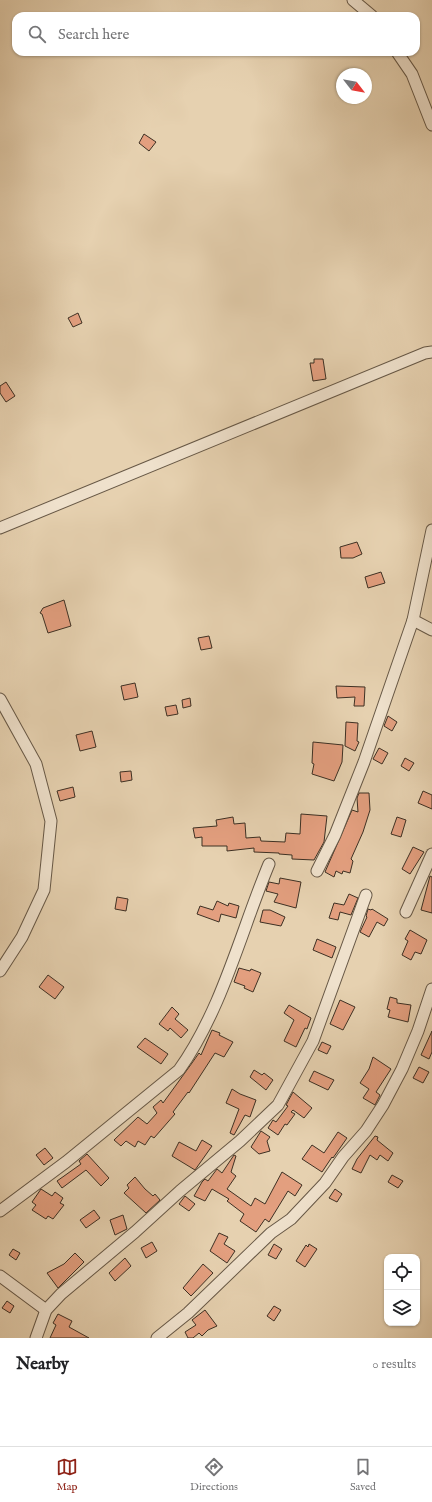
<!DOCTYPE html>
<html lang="en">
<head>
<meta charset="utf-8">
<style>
  :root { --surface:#fff; --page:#f2f2f2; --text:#202124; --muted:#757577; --line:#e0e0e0; --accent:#8f2418 }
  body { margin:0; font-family:"IM FELL English",serif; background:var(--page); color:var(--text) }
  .controls { position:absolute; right:12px; bottom:12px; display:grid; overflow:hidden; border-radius:8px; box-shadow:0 1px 3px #0004 }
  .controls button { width:36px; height:36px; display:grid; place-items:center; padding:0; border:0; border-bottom:1px solid var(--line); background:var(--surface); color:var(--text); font:20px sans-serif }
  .compass { position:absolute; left:336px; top:68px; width:36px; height:36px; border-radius:50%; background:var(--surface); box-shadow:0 1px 3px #0004; rotate:121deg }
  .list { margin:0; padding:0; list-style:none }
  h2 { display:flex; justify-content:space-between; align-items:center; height:52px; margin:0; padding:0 16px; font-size:17px }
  h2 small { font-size:13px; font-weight:400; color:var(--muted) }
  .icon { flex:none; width:22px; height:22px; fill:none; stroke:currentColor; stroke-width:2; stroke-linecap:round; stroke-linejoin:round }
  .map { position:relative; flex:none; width:432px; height:1338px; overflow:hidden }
  .search { position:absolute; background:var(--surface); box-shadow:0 1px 3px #0004; left:12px; right:12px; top:12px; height:44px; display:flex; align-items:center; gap:10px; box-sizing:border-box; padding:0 14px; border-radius:12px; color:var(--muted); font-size:15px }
  .sheet { height:108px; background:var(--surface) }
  nav { display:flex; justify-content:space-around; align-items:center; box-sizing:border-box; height:56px; border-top:1px solid var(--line); background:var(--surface); font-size:11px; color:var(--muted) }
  nav a { display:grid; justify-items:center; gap:2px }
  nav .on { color:var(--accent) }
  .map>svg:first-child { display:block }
  .building { fill:#e39f7f; stroke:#3d3023 }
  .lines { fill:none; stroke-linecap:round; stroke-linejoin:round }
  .street-casing { stroke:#675846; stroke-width:13 }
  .street { stroke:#efe1cc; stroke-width:11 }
</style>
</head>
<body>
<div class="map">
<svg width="432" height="1338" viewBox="0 0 432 1338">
  <rect width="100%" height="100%" fill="#e6d1b0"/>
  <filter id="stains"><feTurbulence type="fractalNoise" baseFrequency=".005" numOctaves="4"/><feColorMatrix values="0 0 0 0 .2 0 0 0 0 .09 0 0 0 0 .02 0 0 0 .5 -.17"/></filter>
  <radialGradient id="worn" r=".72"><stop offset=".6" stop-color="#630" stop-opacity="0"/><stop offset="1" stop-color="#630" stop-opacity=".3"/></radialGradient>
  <g class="building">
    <polygon points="144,134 156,142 149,151 139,143"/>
    <polygon points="78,313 82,323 73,327 68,318"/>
    <polygon points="314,359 323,359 326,379 313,381 310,363 314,363"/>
    <polygon points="6,382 15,396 6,402 0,393 0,386"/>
    <polygon points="357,542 362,554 353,558 341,558 340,547"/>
    <polygon points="381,572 385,583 368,588 365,577"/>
    <polygon points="64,600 71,626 48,633 42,614 40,613 43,608"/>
    <polygon points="209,636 212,648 201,650 198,638"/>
    <polygon points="135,683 138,697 124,700 121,686"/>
    <polygon points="336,686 365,687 364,706 354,706 355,697 337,698"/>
    <polygon points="190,698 191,706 183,708 182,700"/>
    <polygon points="176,705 178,714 167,716 165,707"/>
    <polygon points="388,716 397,722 392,731 384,726"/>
    <polygon points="346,722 358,723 357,741 359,742 355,751 345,746"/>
    <polygon points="92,731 96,747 80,751 76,735"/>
    <polygon points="313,742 343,745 342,762 334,781 312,774 314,764 312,763"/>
    <polygon points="379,748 388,753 382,764 373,759"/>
    <polygon points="405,758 414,763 409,771 401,766"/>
    <polygon points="131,771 132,780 121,782 120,772"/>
    <polygon points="73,787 75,797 60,801 57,791"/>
    <polygon points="423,791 432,795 432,809 418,803"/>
    <polygon points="359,793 369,793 370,810 363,832 351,859 353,861 350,873 343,871 342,874 336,871 334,877 325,872 352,810 358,812 357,798"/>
    <polygon points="301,814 327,816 324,842 314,860 292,859 292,855 279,854 279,853 254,852 254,848 227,851 227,846 202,846 202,837 195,838 193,828 217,826 216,820 233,817 234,824 245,823 246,838 260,837 261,841 285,842 286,833 300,834"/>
    <polygon points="397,817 406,820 401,837 391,834"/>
    <polygon points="413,847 424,852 410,874 402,869"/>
    <polygon points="430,876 432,877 432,913 421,910"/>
    <polygon points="280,878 301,882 296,908 274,902 278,894 266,891 269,882 279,884"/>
    <polygon points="349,894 358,898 351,915 340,912 338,920 329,918 334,903 344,905"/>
    <polygon points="117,897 128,899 126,911 115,909"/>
    <polygon points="217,901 228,906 229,903 239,906 236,918 221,914 219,922 197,914 200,906 213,910"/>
    <polygon points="368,909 371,910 372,909 388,919 384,926 377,922 369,937 360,932 367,917 366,916"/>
    <polygon points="263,910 270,910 285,917 281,926 260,922"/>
    <polygon points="410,930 427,940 421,954 415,952 411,960 402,955 408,941 405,939"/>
    <polygon points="317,939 336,947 332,958 313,950"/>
    <polygon points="239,968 250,971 251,969 261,973 253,992 244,988 245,986 234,982"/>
    <polygon points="48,975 64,987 55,999 39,987"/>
    <polygon points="390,997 397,999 397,1003 411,1005 408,1022 388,1017 390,1010 387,1009"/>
    <polygon points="340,1000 355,1007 343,1030 330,1024"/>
    <polygon points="289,1005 311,1018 307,1029 305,1028 296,1047 284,1041 294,1020 284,1013"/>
    <polygon points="172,1007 179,1014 175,1019 188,1030 181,1038 170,1028 168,1031 159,1024"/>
    <polygon points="212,1030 220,1033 219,1035 233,1042 224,1057 215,1053 189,1093 188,1092 173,1112 175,1114 154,1138 151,1136 145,1145 138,1141 135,1147 126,1141 121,1146 114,1140 138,1117 147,1124 157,1113 153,1107 161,1100 163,1103 192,1063 199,1053 201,1055"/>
    <polygon points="432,1031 432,1052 429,1059 421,1055"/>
    <polygon points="145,1038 168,1054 161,1064 137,1047"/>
    <polygon points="322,1042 331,1046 327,1054 318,1050"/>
    <polygon points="373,1057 391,1069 376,1092 380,1095 375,1105 363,1098 369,1089 360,1083 369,1069"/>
    <polygon points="419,1067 429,1072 423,1083 413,1078"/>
    <polygon points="254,1070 262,1075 264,1073 273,1080 266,1090 250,1077"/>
    <polygon points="314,1071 334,1080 328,1090 309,1081"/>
    <polygon points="232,1089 240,1094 256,1100 250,1117 245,1115 234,1135 230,1133 239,1109 226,1103"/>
    <polygon points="293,1092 312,1108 304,1118 293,1110 291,1112 295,1114 287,1125 285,1124 278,1135 268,1128 273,1120 276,1122 288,1106 286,1105"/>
    <polygon points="261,1131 270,1137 267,1141 270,1151 259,1154 251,1147"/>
    <polygon points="338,1132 347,1138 333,1158 332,1157 322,1172 302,1159 312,1145 324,1153"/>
    <polygon points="375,1136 378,1137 377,1140 393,1153 388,1161 380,1155 377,1160 370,1155 361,1173 352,1169 357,1159"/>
    <polygon points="202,1140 212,1146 195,1170 172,1156 179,1142 196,1151"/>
    <polygon points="45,1148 53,1158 44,1165 36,1155"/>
    <polygon points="87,1154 109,1178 101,1186 86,1170 62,1188 57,1181 81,1164 79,1161"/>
    <polygon points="234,1155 236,1156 231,1172 236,1176 227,1189 251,1206 255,1198 265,1204 282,1172 302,1185 295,1196 288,1191 269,1222 265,1219 256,1232 240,1221 244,1214 227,1201 229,1199 212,1189 205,1201 194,1196 202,1182 205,1179 208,1181 217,1169 222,1173"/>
    <polygon points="392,1175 403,1181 398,1188 388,1182"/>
    <polygon points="135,1177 145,1189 153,1196 155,1194 160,1200 146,1213 124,1193 129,1188 127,1185"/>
    <polygon points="41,1189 52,1196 55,1192 63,1198 60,1203 64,1205 53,1219 48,1216 46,1219 32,1210 36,1205 32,1202"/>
    <polygon points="335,1189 342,1194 337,1202 329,1198"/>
    <polygon points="185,1196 195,1204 189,1211 179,1204"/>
    <polygon points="94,1210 100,1218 86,1228 80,1220"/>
    <polygon points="123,1215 127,1229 115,1235 110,1220"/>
    <polygon points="219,1233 228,1237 224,1244 235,1251 227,1263 210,1251"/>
    <polygon points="152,1242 157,1251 146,1258 141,1248"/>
    <polygon points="274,1244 282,1249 276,1259 268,1255"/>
    <polygon points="309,1244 317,1249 305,1267 296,1261 306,1245 308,1247"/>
    <polygon points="13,1249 20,1253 16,1260 9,1255"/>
    <polygon points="75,1253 84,1262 58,1288 47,1273 64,1264"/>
    <polygon points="125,1258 131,1266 115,1281 109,1273"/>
    <polygon points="203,1264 213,1273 191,1296 183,1288"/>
    <polygon points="7,1301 14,1306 10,1313 2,1308"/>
    <polygon points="274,1306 281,1310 274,1321 267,1316"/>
    <polygon points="205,1310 217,1326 208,1330 202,1336 199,1333 193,1338 188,1338 185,1332 196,1325 192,1320"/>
    <polygon points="58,1314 72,1321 69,1327 89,1338 50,1338 56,1325 53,1323"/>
  </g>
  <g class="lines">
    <g class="street-casing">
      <g id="street">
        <polyline points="353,0 372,16"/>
        <polyline points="397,52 412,74 432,125"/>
        <polyline points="0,528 425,353 432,352"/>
        <polyline points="413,620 432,630"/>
        <polyline points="0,699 36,764 51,821 44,890 22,937 0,971"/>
        <polyline points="317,871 335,835 364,762 413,620 432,530"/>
        <polyline points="406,912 432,854"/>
        <path d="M0 1211 66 1162 179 1070C222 1010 241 931 269 864"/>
        <polyline points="0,1276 46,1310"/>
        <polyline points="36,1338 46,1310 61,1294 135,1232 180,1191 240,1141 278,1105 313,1041 366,895"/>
        <polyline points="157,1338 188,1313 271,1233 291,1219 325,1183 343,1157 366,1131 383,1105 402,1069 418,1031 432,989"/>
      </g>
    </g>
    <use href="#street" class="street"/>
  </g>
  <rect width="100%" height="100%" filter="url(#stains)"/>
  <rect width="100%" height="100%" fill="url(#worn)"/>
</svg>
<div class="controls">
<button><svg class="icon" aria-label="locate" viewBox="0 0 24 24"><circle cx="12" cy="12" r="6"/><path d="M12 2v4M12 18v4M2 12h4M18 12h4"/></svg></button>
<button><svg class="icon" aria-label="layers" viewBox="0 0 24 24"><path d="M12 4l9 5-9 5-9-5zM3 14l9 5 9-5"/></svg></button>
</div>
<svg class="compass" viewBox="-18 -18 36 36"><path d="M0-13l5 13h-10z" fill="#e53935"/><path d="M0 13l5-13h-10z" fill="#757577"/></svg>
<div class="search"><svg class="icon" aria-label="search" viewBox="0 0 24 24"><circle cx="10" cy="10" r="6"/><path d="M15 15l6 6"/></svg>Search here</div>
</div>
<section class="sheet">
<h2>Nearby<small>0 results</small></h2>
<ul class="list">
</ul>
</section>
<nav>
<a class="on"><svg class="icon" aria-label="map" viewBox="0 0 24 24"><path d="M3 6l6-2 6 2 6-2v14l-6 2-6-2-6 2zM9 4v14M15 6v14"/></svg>Map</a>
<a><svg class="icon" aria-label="directions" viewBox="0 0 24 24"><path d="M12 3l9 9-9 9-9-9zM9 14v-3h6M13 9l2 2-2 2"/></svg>Directions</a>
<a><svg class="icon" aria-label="saved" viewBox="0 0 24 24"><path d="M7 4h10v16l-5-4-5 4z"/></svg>Saved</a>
</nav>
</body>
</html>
